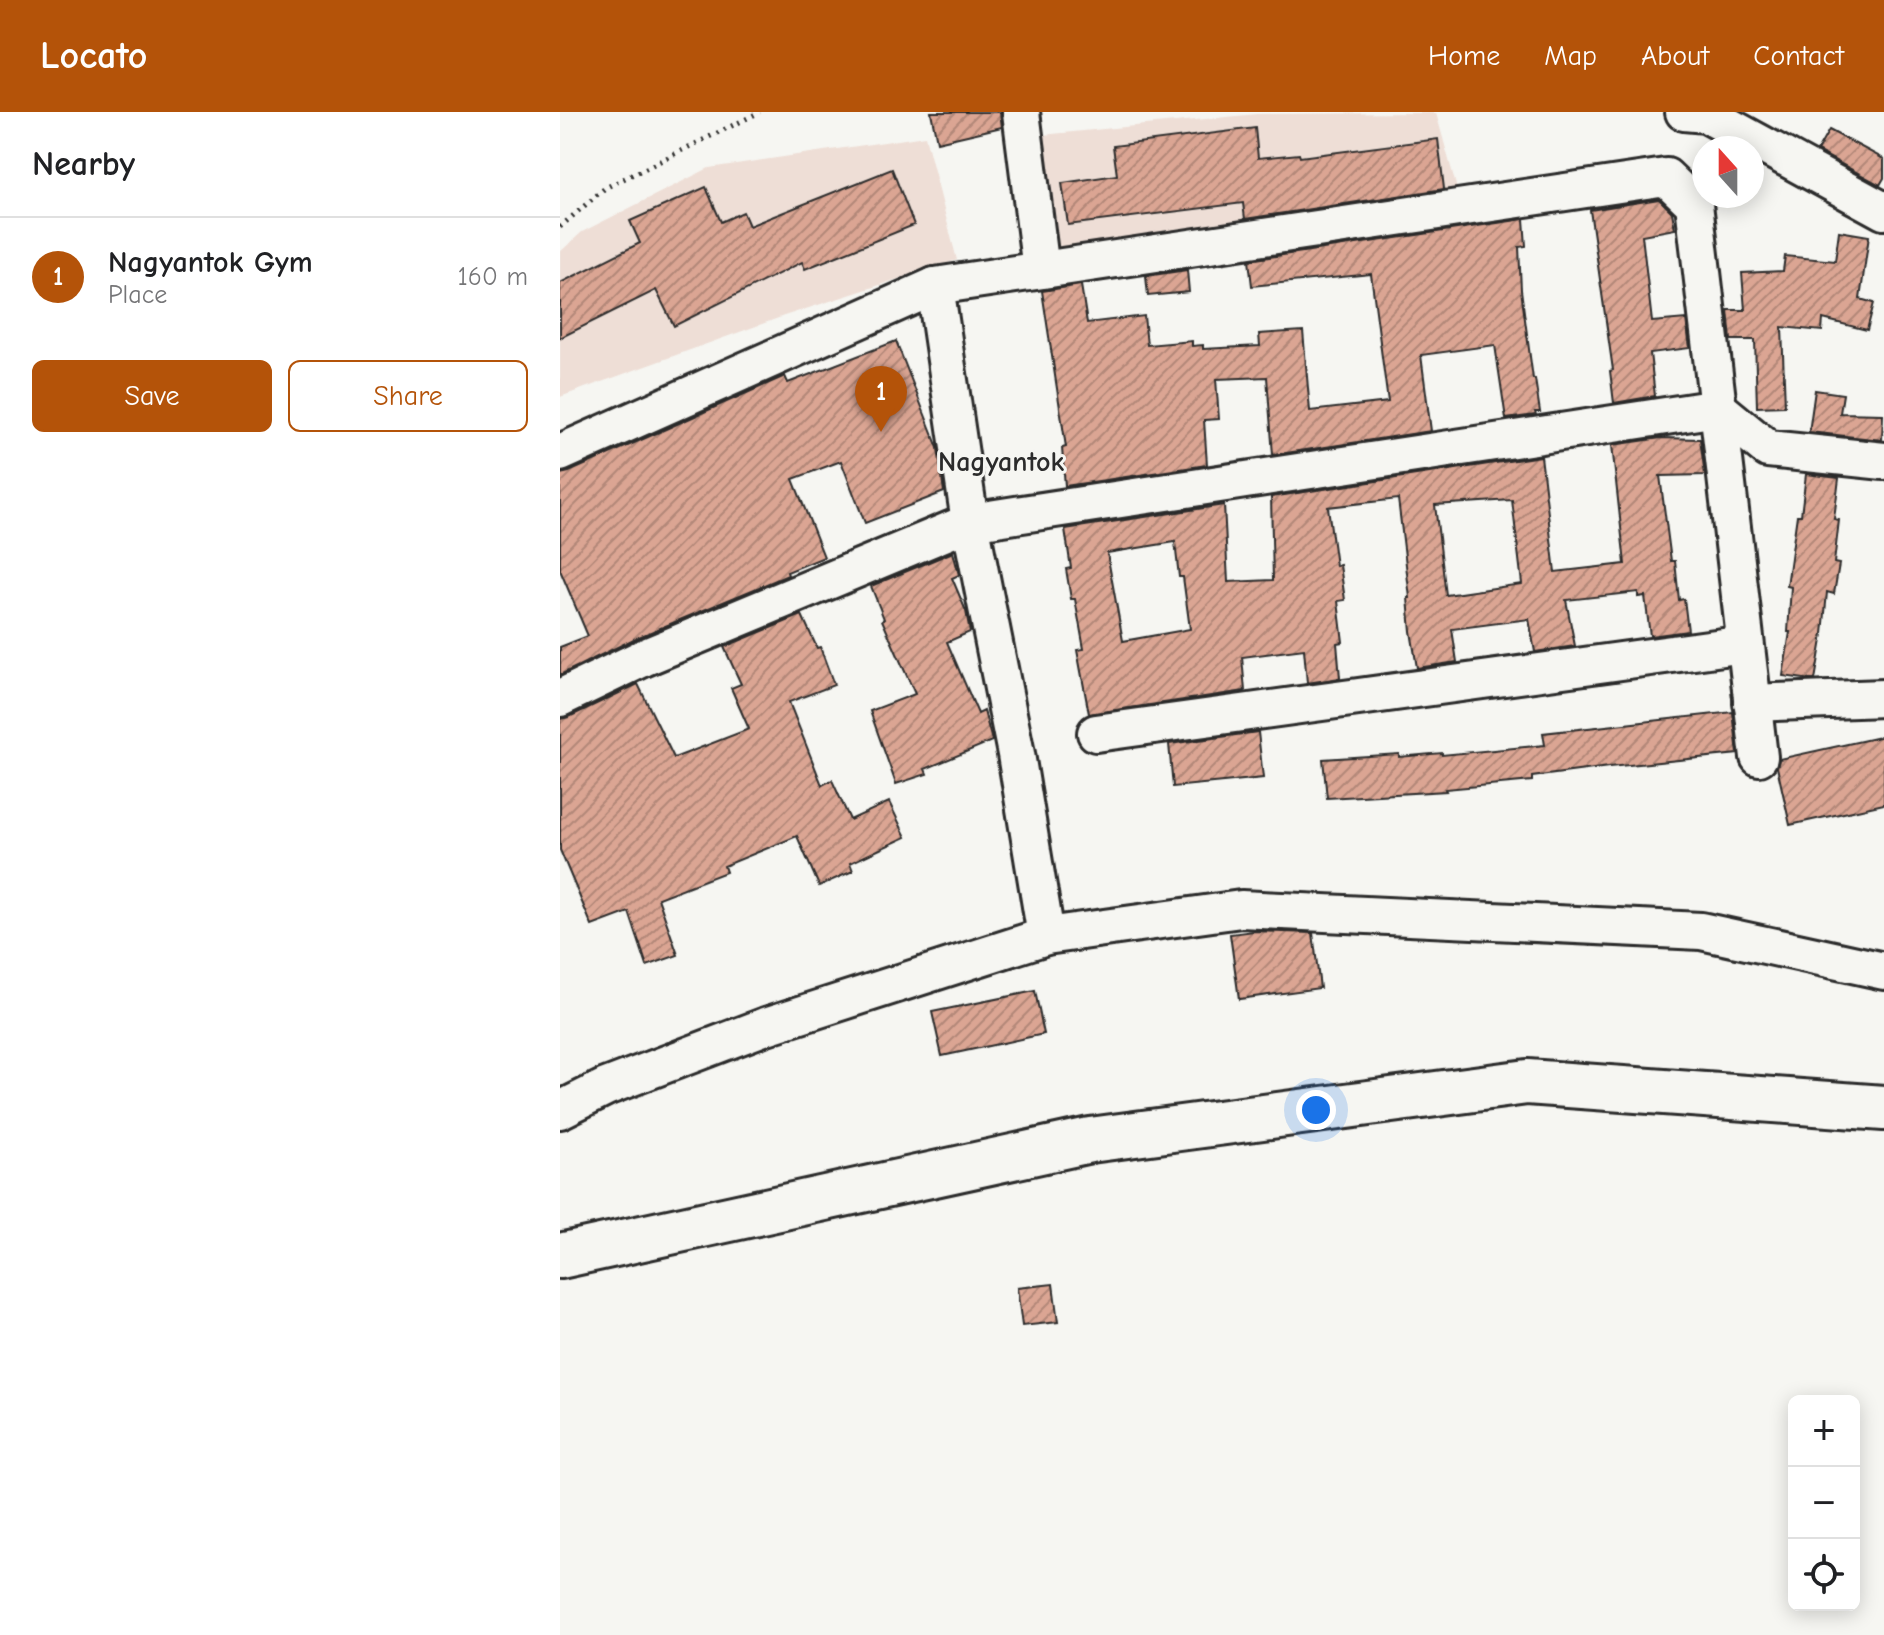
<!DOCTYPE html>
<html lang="en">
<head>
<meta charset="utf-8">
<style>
  :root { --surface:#fff; --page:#f6f6f6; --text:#202124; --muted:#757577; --line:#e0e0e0; --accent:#b45309 }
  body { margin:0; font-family:"Comic Neue",sans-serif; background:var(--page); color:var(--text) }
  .controls { position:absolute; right:24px; bottom:24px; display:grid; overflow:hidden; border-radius:12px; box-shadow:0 4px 20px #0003 }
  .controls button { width:72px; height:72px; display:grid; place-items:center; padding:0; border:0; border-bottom:2px solid var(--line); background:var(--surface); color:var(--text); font:40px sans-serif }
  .compass { position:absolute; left:1132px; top:24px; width:72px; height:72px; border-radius:50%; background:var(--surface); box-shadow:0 4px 20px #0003; rotate:339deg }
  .you { position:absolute; left:756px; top:998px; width:28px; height:28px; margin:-20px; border:6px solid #fff; border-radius:50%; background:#1a73e8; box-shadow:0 0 0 12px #1a73e833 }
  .badge { display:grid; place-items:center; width:52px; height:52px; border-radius:50%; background:var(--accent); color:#fff; font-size:26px; font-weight:700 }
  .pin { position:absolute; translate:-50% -66px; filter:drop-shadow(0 2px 4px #0008) }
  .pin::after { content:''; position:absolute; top:42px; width:28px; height:24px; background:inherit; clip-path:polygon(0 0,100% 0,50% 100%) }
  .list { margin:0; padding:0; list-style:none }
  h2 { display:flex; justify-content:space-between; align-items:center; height:104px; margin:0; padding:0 32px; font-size:34px }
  h2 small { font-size:26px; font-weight:400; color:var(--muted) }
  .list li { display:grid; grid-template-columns:52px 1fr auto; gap:24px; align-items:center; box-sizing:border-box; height:120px; padding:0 32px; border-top:2px solid var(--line) }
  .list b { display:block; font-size:30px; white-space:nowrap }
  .list p { margin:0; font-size:26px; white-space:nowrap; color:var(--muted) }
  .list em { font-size:26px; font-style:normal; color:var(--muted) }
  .actions { display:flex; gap:16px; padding:24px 32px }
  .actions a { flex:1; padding:18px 0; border:2px solid var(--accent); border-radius:12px; text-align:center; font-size:28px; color:var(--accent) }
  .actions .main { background:var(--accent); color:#fff }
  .icon { flex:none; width:44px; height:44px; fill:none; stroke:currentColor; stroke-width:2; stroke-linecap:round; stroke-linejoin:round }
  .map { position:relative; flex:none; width:1324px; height:1523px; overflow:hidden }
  header { display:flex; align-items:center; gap:48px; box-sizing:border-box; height:112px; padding:0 40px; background:var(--accent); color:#fff }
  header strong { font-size:38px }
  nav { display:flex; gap:44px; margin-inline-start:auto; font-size:28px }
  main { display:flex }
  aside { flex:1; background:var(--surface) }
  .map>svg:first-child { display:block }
  .built { fill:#eeded6 }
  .building { fill:url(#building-hatch); stroke:#2b2b2b; stroke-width:2; fill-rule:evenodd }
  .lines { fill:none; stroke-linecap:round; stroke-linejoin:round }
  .minor-casing { stroke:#2b2b2b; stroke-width:42 }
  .tertiary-casing { stroke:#2b2b2b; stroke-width:50 }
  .path { stroke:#2b2b2b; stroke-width:5; stroke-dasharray:2 6; stroke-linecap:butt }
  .minor { stroke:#f6f6f2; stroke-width:36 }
  .tertiary { stroke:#f6f6f2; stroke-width:44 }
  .labels { text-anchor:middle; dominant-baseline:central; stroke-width:6; stroke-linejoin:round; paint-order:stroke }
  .quarter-label { font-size:28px; font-weight:bold; fill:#2b2b2b; stroke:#f6f6f2 }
</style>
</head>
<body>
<header>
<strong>Locato</strong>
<nav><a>Home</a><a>Map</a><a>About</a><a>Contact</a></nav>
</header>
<main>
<aside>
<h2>Nearby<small></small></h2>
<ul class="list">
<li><span class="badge">1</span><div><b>Nagyantok Gym</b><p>Place</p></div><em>160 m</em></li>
</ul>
<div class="actions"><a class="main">Save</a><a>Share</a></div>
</aside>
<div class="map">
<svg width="1324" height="1523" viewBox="0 0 1324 1523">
  <defs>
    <pattern id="building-hatch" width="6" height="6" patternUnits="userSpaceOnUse" patternTransform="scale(2)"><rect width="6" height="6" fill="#dba593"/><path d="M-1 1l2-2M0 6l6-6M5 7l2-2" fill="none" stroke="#b28778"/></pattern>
  </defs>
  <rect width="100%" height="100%" fill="#f6f6f2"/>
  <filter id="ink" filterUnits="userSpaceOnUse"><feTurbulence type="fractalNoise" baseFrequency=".0125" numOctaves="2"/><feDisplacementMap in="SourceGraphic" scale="16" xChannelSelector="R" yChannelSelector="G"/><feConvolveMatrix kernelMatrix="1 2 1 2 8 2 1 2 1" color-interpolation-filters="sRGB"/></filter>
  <g filter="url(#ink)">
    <g class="built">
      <polygon points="876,1 897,77 485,141 472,24 697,2"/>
      <polygon points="365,24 397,148 224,204 0,285 0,140 22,120 149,56"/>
    </g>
    <g class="building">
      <polygon points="371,0 440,0 442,15 377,30"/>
      <polygon points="695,16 698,46 739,42 740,45 878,27 884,77 685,107 683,91 508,113 502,71 557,63 553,34"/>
      <polygon points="1269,18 1324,47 1324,66 1320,73 1257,39"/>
      <polygon points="332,57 354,113 245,157 242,150 114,214 96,178 0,226 0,171 80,131 70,109 146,75 161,110 183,100 189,114"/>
      <polygon points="1099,87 1112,100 1115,117 1082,123 1092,210 1126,207 1130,236 1090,241 1095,284 1054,291 1050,259 1053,258 1030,98"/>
      <polygon points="964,107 966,134 959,135 961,178 973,267 975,267 980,300 975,300 976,303 946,307 935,233 861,243 871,319 713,343 707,265 656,267 659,307 644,308 647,353 505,374 502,336 506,335 482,179 521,173 527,211 584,204 587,233 632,229 632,234 643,233 643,237 700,234 699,222 743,219 750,299 828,290 811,162 692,174 689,148"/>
      <polygon points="1279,119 1309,124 1300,187 1314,191 1307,218 1263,207 1262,219 1222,215 1225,294 1197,295 1195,228 1171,228 1168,198 1185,198 1182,161 1223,159 1225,144 1275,149"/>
      <polygon points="627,158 629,180 588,184 586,164"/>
      <polygon points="336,229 378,336 384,380 305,411 281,349 233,367 264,445 227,460 228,463 74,527 0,563 0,535 28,524 0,458 0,362 9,360 225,264 228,271"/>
      <polygon points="1255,278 1283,282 1280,301 1323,302 1322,328 1249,320"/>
      <path d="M1101 326 1140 327 1145 363 1100 364 1111 449H1115L1119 488 1124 487 1128 519 1090 524 1085 484 1078 485V480L1006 488 1015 534 975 540 969 507 892 517 897 550 857 556 851 519 848 486H850L838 387 768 395 776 454 780 453 785 488 778 489 783 530 777 531 780 566 747 571 744 537 682 545 685 579 529 602 517 538 524 537 515 487H511L506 457 511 456 505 417 664 393 668 470 713 468 711 385 981 344 995 460 1065 452 1052 333ZM952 388 962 472 886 483 875 393ZM615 430 619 465H623L630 517 563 529 547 441Z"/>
      <polygon points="1246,362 1279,366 1274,407 1279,408 1274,451 1279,452 1274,482 1267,480 1263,522 1255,568 1251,568 1223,564 1230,520 1228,520 1231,475 1227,474 1237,403 1241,403"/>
      <polygon points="393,440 399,463 392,466 406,499 410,520 387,530 418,602 424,599 432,629 365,657 367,662 336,672 310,599 355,582 322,508 324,507 311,474"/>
      <polygon points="242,503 257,536 260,535 274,573 229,590 262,673 272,668 290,708 329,690 346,725 290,751 293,759 259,774 237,724 164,754 166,760 98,786 118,843 87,854 69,800 32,814 0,738 0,607 9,605 78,572 114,646 189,617 171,576 181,572 164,535"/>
      <polygon points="1173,600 1178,642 1049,655 972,665 972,669 885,677 886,679 767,686 763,647 839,642 839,645 882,641 882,643 985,633 983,621"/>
      <polygon points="698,620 703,666 613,675 609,632"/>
      <polygon points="1324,624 1324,692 1230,713 1217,655 1219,647"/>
      <polygon points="694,819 753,821 760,876 679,887 670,822"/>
      <polygon points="475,879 484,922 382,944 372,900"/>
      <polygon points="493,1172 498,1210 462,1214 457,1176"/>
    </g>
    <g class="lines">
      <g class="minor-casing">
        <g id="minor">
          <polyline points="461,0 481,158"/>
          <polyline points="1124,0 1146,2 1324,99"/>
          <polyline points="375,174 410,410 456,642 486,824"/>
          <polyline points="0,341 375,174 1106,65 1134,92 1199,645"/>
          <polyline points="0,586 83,546 410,410 1158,296 1208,337 1324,349"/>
          <polyline points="1192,591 1324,586"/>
          <polyline points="536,621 1185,532"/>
          <polyline points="0,998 46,975 206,914 486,824 681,797 1141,819 1324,859"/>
        </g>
      </g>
      <g class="tertiary-casing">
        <polyline id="tertiary" points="0,1144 530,1028 967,970 1324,996"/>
      </g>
      <polyline class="path" points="0,115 45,76 200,0"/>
      <use href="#minor" class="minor"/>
      <use href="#tertiary" class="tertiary"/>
    </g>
  </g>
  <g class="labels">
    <g class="quarter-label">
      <text x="441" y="350">Nagyantok</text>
    </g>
  </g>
</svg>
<div class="controls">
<button>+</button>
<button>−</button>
<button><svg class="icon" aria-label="locate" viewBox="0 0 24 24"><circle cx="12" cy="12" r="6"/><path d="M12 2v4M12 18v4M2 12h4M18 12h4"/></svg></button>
</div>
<svg class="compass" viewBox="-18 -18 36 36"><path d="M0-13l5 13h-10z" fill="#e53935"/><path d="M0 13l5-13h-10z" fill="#757577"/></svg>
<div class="you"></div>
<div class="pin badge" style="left:321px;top:320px">1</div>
</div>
</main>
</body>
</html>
